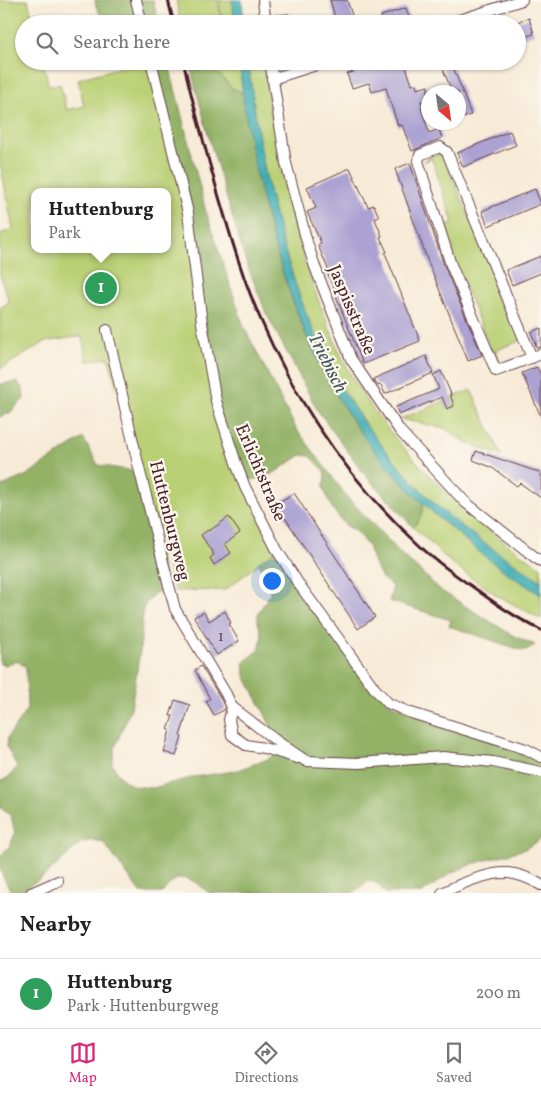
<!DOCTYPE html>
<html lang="en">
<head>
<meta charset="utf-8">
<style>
  :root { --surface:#fff; --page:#f6f6f6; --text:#222; --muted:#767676; --line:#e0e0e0; --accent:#db2777 }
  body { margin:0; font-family:Vollkorn,serif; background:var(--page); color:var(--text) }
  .compass { position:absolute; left:421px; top:85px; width:45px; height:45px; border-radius:50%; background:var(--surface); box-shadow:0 1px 4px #0004; rotate:151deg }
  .you { position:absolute; left:271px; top:580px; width:18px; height:18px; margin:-12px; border:4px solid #fff; border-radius:50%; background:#1a73e8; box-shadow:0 0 0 8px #1a73e833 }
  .badge { display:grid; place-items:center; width:32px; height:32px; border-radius:50%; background:var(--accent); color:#fff; font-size:16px; font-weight:700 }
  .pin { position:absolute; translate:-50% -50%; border:2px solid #fff; box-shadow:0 1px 5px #0006 }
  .popup { position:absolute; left:31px; top:188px; width:140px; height:65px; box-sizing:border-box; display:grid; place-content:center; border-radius:10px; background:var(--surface); filter:drop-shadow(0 1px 4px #0005); font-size:16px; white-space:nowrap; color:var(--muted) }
  .popup b { font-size:19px; color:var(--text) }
  .popup::after { content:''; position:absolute; left:50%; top:100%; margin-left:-10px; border:10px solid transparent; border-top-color:var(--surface) }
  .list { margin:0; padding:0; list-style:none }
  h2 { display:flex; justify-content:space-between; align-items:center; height:65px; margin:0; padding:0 20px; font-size:21px }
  h2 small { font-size:16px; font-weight:400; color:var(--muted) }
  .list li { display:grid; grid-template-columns:32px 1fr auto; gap:15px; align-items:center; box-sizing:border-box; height:70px; padding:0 20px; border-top:1px solid var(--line) }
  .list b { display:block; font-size:19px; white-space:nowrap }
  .list p { margin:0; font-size:16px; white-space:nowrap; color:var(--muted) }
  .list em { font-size:16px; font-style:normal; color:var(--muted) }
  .icon { flex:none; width:28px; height:28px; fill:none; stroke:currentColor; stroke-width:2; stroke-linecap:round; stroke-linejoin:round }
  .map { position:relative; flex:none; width:541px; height:893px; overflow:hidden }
  .search { position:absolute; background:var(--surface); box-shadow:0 1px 4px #0004; left:15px; right:15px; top:15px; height:55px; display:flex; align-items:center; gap:12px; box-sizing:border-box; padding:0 18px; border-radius:28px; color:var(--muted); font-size:19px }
  .sheet { height:135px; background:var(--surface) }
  nav { display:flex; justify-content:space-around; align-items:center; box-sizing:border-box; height:70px; border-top:1px solid var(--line); background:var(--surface); font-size:14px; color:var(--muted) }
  nav a { display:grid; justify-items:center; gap:2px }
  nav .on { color:var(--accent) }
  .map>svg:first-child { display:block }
  .green { fill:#bad074; stroke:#827850; fill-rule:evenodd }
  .forest { fill:#93b266; stroke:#6e6848 }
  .water { fill:#3aacb3; stroke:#42666f }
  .building { fill:#aba1d2 }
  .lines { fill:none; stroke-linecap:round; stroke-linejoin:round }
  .minor-casing { stroke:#643e45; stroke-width:12 }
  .minor { stroke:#fff; stroke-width:10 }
  .rail { stroke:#4a1f2b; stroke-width:3 }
  .labels { text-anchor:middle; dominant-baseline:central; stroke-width:4.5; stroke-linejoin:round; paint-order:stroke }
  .number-label { font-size:15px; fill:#624055 }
  .street-label { font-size:18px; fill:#4a1f2b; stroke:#fbf7ec }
  .water-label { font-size:19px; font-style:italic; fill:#445761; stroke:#fbf7ec }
</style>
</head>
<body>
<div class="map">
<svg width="541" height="893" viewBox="0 0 541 893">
  <rect width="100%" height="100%" fill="#fbf7ec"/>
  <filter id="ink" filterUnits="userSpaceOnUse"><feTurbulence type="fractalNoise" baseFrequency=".02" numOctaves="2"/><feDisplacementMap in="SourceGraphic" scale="10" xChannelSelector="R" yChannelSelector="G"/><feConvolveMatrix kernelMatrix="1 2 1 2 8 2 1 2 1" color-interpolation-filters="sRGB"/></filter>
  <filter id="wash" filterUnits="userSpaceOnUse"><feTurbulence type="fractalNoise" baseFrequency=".0096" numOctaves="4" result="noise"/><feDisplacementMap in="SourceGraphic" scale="20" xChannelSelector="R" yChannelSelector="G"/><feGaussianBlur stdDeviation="1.12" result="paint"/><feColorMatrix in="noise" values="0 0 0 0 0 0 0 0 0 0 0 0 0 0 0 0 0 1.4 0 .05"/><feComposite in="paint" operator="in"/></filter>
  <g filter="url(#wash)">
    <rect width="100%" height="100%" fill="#f7ebd7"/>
    <g class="green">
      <path d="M0 0H28L34 24H24V61H43L49 86 60 84 67 110 84 106 78 79 143 61H151L188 213 216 401 275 551 225 590 175 591 108 357 87 362 82 336 45 342 0 369V308L9 302 0 275V234L13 229 0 162ZM35 192H167V249H35Z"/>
      <polygon points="176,0 218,0 221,24 181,24"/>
      <polygon points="220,0 232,0 235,24 222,24"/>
      <polygon points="189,61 239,61 243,93 232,88 221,76 209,70 191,70"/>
      <path d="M248 61H255L256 66 264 64C275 151 293 239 326 320 334 339 341 358 351 375 368 405 389 432 412 457 450 499 493 537 541 567V581C507 559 474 537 443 511 423 494 405 473 388 453 372 434 357 414 344 392 305 326 279 241 264 166 257 131 253 96 248 61Z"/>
      <polygon points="442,153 522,340 496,350 501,365 496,363 454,259 453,247 445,226 453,222 432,159 423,162 426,159"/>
      <polygon points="471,390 502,456 469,444 444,428 400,419"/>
      <path d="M423 503 435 515 491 561 541 595V619L498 596 456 567 413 527C420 520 422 513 423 503Z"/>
    </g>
    <g class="forest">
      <path d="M95 0H153L159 24H110C102 17 96 11 95 0Z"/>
      <polygon points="151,61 168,61 206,212 244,327 295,427 347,497 402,555 443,592 512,635 535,645 528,650 521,650 449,626 451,620 389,601 392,592 392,586 382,578 374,563 368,546 356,532 344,524 332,508 323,487 326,479 323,469 310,456 301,455 274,473 253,480 241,475 220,417 188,213"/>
      <path d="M191 70H209L221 76 232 88 243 93C249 142 259 190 272 237 290 300 313 362 350 417 371 449 396 477 423 503 423 513 420 520 413 527L366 476 318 411 266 313 245 259 209 138Z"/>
      <polygon points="17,382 23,388 24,399 11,412 0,417 0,384"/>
      <path d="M83 438 98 465 138 472 167 588 153 594 143 608 140 651 131 708 115 747 112 764 120 777 133 786 153 788 194 777 235 771 268 759 275 754 278 742 264 712 245 676 244 662 259 650 262 636 258 622V613L270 594V583L259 564 275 551 388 703 541 757V839L525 849 472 864 451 873 422 893H385C371 873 368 882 353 893H209C201 886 189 875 177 879 171 882 166 888 162 893H141L103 842 93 840 81 843 43 877 19 892H11L0 870V856L10 846 15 833 11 816 1 808H0V782L10 776 17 767 7 747 8 737 27 709 26 667 17 661 5 665 0 664V487L27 475Z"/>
    </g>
    <g class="water">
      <polygon points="232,0 242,0 244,24 235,24"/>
      <path d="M239 61H248C253 96 257 131 264 166 279 241 305 326 344 392 357 414 372 434 388 453 405 473 423 494 443 511 474 537 507 559 541 581V595C524 584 507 574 491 561 481 554 471 545 462 537 440 519 418 500 398 478 333 408 298 327 272 236 261 197 252 157 246 118 243 99 241 80 239 61Z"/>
    </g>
    <g id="blocks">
      <g class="building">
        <polygon points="330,0 347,0 355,24 337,24"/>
        <polygon points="406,8 411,24 383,24 381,16"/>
        <polygon points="289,14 290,24 273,24 272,15"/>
        <polygon points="529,18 534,34 517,39 517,22"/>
        <polygon points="387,61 404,61 412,85 416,84 417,89 428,86 428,99 421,101 423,106 421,107 429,133 439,129 442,138 412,151 402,125 398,126 386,88 372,92 369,83 352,88 347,74"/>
        <polygon points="440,61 451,61 471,115 462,118 458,109 458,92 452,92"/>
        <polygon points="510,131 516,145 463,167 457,153"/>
        <polygon points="410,163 445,268 482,355 468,361 427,259 395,169"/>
        <polygon points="350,168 368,207 374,205 379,217 375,219 382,236 380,237 387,252 385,253 420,341 363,364 334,291 335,290 326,270 328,269 318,245 321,243 307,212 316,208 307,187"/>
        <polygon points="535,189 541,204 488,226 482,211"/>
        <polygon points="541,256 541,273 512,285 506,270"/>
        <polygon points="541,328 541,347 537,348 531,332"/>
        <polygon points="426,356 433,373 385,394 381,385 378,386 373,379"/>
        <polygon points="537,367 541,375 541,417 522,373"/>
        <polygon points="441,371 451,394 450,394 454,406 447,409 442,397 399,415 396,407 439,389 433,375"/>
        <polygon points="476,451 541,473 541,498 520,483 517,486 491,467 473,460"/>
        <polygon points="294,493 375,617 358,629 276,504"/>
        <polygon points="229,517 240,533 225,544 231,553 214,565 210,558 214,555 201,535 208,530 209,531"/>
        <polygon points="225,611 231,623 229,624 239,641 217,655 194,617 204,612 209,621"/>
        <polygon points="201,666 220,697 225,708 224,710 214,715 206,701 210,699 195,670"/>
        <polygon points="175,700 190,705 180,736 182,737 176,756 164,752 170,730 168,730 173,716 170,716"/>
      </g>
    </g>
  </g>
  <g filter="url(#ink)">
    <use href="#blocks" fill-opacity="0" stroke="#643e45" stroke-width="1"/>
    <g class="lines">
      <g class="minor-casing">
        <g id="minor">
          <polyline points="136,0 142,24"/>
          <polyline points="263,0 266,24"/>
          <polyline points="447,24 522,0"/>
          <polyline points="151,61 188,213 202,323 216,401 237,466 245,487 277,550 298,583 375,689 388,703 408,712 526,749 541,757"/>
          <polyline points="270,61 286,163 307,242 315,267 351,359 400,431 465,502 536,558 541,561"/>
          <polyline points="272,79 329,61"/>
          <polyline points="107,330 140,472 175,609 226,694 232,707 278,742 306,761 359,763 443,757 493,762 541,772"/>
          <polyline points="532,358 447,152 440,147 420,155 418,161 451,265 496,371 528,359 541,354"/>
          <polyline points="232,707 229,720 232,735 246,745 264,748 297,758"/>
          <polyline points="31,893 58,881"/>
          <path d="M442 893C460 884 487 872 508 873 520 874 531 879 541 885"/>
        </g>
      </g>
      <use href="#minor" class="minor"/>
      <g class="rail">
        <polyline points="168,0 174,24"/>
        <path d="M183 61C194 107 206 152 219 197 231 238 243 279 260 318 297 404 351 483 420 546 437 563 457 576 477 590 497 605 518 619 541 630"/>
      </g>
    </g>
  </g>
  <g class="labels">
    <g class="number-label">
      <text x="221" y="637">1</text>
    </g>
    <g class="street-label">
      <text transform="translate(351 310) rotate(67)">Jaspisstraße</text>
      <text transform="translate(260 473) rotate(67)">Erlichtstraße</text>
      <text transform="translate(169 521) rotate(76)">Huttenburgweg</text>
    </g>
    <g class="water-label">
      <text transform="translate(327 363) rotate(63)">Triebisch</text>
    </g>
  </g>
</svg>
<svg class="compass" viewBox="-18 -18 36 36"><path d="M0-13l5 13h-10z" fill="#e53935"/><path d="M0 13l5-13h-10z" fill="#767676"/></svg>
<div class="you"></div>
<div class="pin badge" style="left:101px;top:288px;background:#2e9e5b">1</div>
<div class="popup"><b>Huttenburg</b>Park</div>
<div class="search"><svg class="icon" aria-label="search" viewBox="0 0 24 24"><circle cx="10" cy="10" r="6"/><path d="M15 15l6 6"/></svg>Search here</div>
</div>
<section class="sheet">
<h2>Nearby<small></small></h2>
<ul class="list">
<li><span class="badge" style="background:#2e9e5b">1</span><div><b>Huttenburg</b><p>Park · Huttenburgweg</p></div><em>200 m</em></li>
</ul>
</section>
<nav>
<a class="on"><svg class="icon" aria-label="map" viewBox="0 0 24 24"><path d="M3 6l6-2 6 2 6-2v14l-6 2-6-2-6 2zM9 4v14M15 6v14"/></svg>Map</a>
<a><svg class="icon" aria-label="directions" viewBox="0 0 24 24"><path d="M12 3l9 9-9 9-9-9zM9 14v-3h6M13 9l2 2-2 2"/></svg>Directions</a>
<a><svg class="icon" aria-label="saved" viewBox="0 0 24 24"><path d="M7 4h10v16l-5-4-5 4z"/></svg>Saved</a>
</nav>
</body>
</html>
